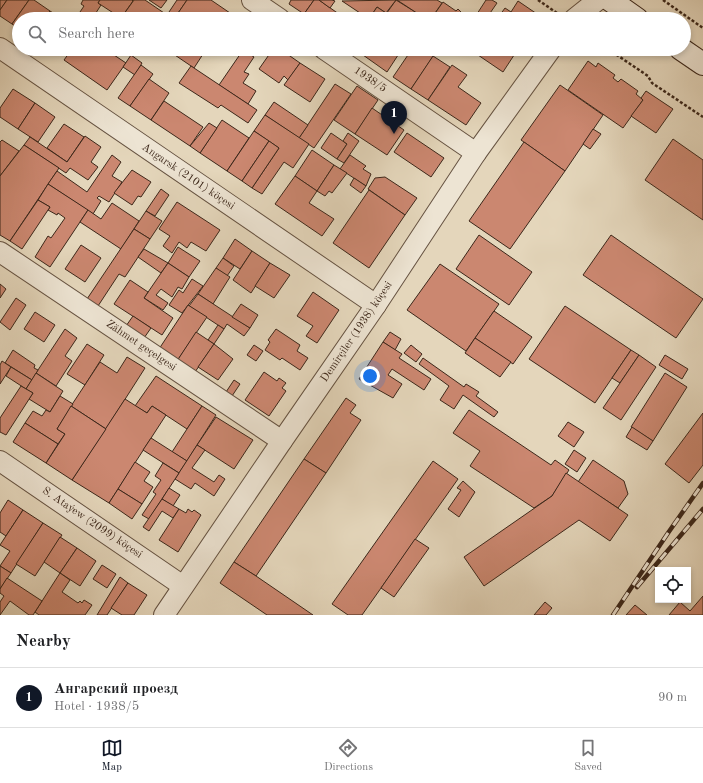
<!DOCTYPE html>
<html lang="en">
<head>
<meta charset="utf-8">
<style>
  :root { --surface:#fff; --page:#f6f6f6; --text:#202124; --muted:#757577; --line:#e0e0e0; --accent:#111827 }
  body { margin:0; font-family:"Old Standard TT",serif; background:var(--page); color:var(--text) }
  .controls { position:absolute; right:12px; bottom:12px; display:grid; overflow:hidden; border-radius:0px; box-shadow:0 2px 6px #0003 }
  .controls button { width:36px; height:36px; display:grid; place-items:center; padding:0; border:0; border-bottom:1px solid var(--line); background:var(--surface); color:var(--text); font:20px sans-serif }
  .you { position:absolute; left:370px; top:376px; width:14px; height:14px; margin:-10px; border:3px solid #fff; border-radius:50%; background:#1a73e8; box-shadow:0 0 0 6px #1a73e833 }
  .badge { display:grid; place-items:center; width:26px; height:26px; border-radius:50%; background:var(--accent); color:#fff; font-size:13px; font-weight:700 }
  .pin { position:absolute; translate:-50% -33px; filter:drop-shadow(0 1px 2px #0008) }
  .pin::after { content:''; position:absolute; top:21px; width:14px; height:12px; background:inherit; clip-path:polygon(0 0,100% 0,50% 100%) }
  .list { margin:0; padding:0; list-style:none }
  h2 { display:flex; justify-content:space-between; align-items:center; height:52px; margin:0; padding:0 16px; font-size:17px }
  h2 small { font-size:13px; font-weight:400; color:var(--muted) }
  .list li { display:grid; grid-template-columns:26px 1fr auto; gap:12px; align-items:center; box-sizing:border-box; height:60px; padding:0 16px; border-top:1px solid var(--line) }
  .list b { display:block; font-size:15px; white-space:nowrap }
  .list p { margin:0; font-size:13px; white-space:nowrap; color:var(--muted) }
  .list em { font-size:13px; font-style:normal; color:var(--muted) }
  .icon { flex:none; width:22px; height:22px; fill:none; stroke:currentColor; stroke-width:2; stroke-linecap:round; stroke-linejoin:round }
  .map { position:relative; flex:none; width:703px; height:615px; overflow:hidden }
  .search { position:absolute; background:var(--surface); box-shadow:0 2px 6px #0003; left:12px; right:12px; top:12px; height:44px; display:flex; align-items:center; gap:10px; box-sizing:border-box; padding:0 14px; border-radius:22px; color:var(--muted); font-size:15px }
  .sheet { height:112px; background:var(--surface) }
  nav { display:flex; justify-content:space-around; align-items:center; box-sizing:border-box; height:56px; border-top:1px solid var(--line); background:var(--surface); font-size:11px; color:var(--muted) }
  nav a { display:grid; justify-items:center; gap:2px }
  nav .on { color:var(--accent) }
  .map>svg:first-child { display:block }
  .building { fill:#cb8770; stroke:#3c271a }
  .lines { fill:none; stroke-linecap:round; stroke-linejoin:round }
  .street-casing { stroke:#665342; stroke-width:22 }
  .secondary-casing { stroke:#3c271a; stroke-width:24 }
  .path { stroke:#3c271a; stroke-width:2.5; stroke-dasharray:3 2; stroke-linecap:butt }
  .street { stroke:#ede4d3; stroke-width:20 }
  .secondary { stroke:#ede4d3; stroke-width:22 }
  .rail-casing { stroke:#3c271a; stroke-width:4.5 }
  .rail { stroke:#ede4d3; stroke-width:3; stroke-dasharray:9; stroke-linecap:butt }
  .labels { text-anchor:middle; dominant-baseline:central; stroke-width:4; stroke-linejoin:round; paint-order:stroke }
  .street-label { font-size:11px; fill:#3c271a; stroke:#ede4d3 }
</style>
</head>
<body>
<div class="map">
<svg width="703" height="615" viewBox="0 0 703 615">
  <rect width="100%" height="100%" fill="#e4d6bb"/>
  <filter id="stains"><feTurbulence type="fractalNoise" baseFrequency=".005" numOctaves="4"/><feColorMatrix values="0 0 0 0 .2 0 0 0 0 .09 0 0 0 0 .02 0 0 0 .5 -.17"/></filter>
  <radialGradient id="worn" r=".72"><stop offset=".6" stop-color="#630" stop-opacity="0"/><stop offset="1" stop-color="#630" stop-opacity=".3"/></radialGradient>
  <g class="building">
    <polygon points="0,0 7,0 0,10"/>
    <polygon points="7,0 29,0 12,24 0,16 0,10"/>
    <polygon points="29,0 34,0 50,11 44,19 19,19 19,29 12,24"/>
    <polygon points="83,0 100,0 98,3 101,5 92,19 84,19 78,15 84,6 81,4"/>
    <polygon points="100,0 132,0 133,1 121,18 98,3"/>
    <polygon points="145,0 167,15 174,19 121,18 134,0"/>
    <polygon points="149,0 167,0 161,8"/>
    <polygon points="177,0 187,0 174,19 167,15"/>
    <polygon points="187,0 211,0 230,13 226,19 174,19"/>
    <polygon points="291,0 314,0 304,14 289,4"/>
    <polygon points="314,0 319,0 336,12 331,19 311,19 304,14"/>
    <polygon points="319,0 332,0 335,1 330,8"/>
    <polygon points="396,0 417,13 413,19 386,19 384,17"/>
    <polygon points="396,0 386,13 377,7 369,19 342,1"/>
    <polygon points="397,0 437,0 442,3 431,19 426,19"/>
    <polygon points="486,0 492,0 497,3 486,19 478,19 475,17"/>
    <polygon points="518,1 540,16 538,19 497,19 505,8 511,12"/>
    <polygon points="443,2 456,11 458,9 468,19 431,19"/>
    <polygon points="377,7 386,13 383,19 369,19"/>
    <polygon points="50,11 62,19 44,19"/>
    <polygon points="336,12 347,19 331,19"/>
    <polygon points="230,13 239,19 226,19"/>
    <polygon points="417,13 426,19 413,19"/>
    <polygon points="72,49 93,49 99,53 101,49 105,49 126,63 107,90 64,60"/>
    <polygon points="166,49 202,49 205,51 194,68"/>
    <polygon points="273,49 280,49 300,63 288,80 284,76 279,83 259,69"/>
    <polygon points="367,49 402,49 387,72 363,55"/>
    <polygon points="412,49 431,49 436,52 411,89 393,77"/>
    <polygon points="482,49 518,49 503,72 478,55"/>
    <polygon points="243,50 254,57 244,72 249,74 243,83 256,91 248,104 219,85"/>
    <polygon points="131,55 142,63 135,75 123,67"/>
    <polygon points="433,56 450,67 428,100 411,89"/>
    <polygon points="588,61 596,67 598,63 615,75 613,78 618,82 621,79 638,91 636,94 643,100 623,128 568,90"/>
    <polygon points="300,63 325,79 310,102 284,85"/>
    <polygon points="141,65 153,74 130,106 118,98"/>
    <polygon points="452,65 467,75 458,87 481,103 466,125 428,100"/>
    <polygon points="191,66 257,110 248,123 221,105 218,108 179,83"/>
    <polygon points="149,79 169,93 151,120 130,106"/>
    <polygon points="335,84 351,94 314,148 299,138"/>
    <polygon points="560,85 603,115 565,171 521,140"/>
    <polygon points="357,86 378,100 355,134 334,120"/>
    <polygon points="13,89 35,103 18,129 0,117 0,108"/>
    <polygon points="646,91 673,109 656,133 631,116 643,100 641,98"/>
    <polygon points="164,101 203,127 190,146 151,120"/>
    <polygon points="274,102 308,125 299,138 265,115"/>
    <polygon points="35,103 55,117 38,142 18,129"/>
    <polygon points="372,108 404,130 387,155 355,134"/>
    <polygon points="265,115 309,144 293,168 284,162 262,194 252,188 279,148 254,131"/>
    <polygon points="222,120 249,138 227,171 200,153"/>
    <polygon points="209,123 217,128 200,153 190,146"/>
    <polygon points="64,124 84,137 67,162 47,148"/>
    <polygon points="593,129 601,134 590,149 583,144"/>
    <polygon points="254,131 269,141 242,181 227,171"/>
    <polygon points="331,133 347,144 337,159 321,148"/>
    <polygon points="348,133 359,141 344,163 337,159 347,144 343,141"/>
    <polygon points="407,133 444,158 431,177 394,152"/>
    <polygon points="85,136 101,147 91,162 98,167 88,180 70,168 66,173 24,145 30,137 67,162"/>
    <polygon points="673,139 703,160 703,220 645,180"/>
    <polygon points="2,140 19,151 0,176 0,142"/>
    <polygon points="269,141 279,148 252,188 242,181"/>
    <polygon points="524,142 565,171 510,249 469,221"/>
    <polygon points="24,145 59,168 10,241 0,235 0,176"/>
    <polygon points="312,150 334,165 317,191 295,176"/>
    <polygon points="112,155 121,162 112,176 122,182 109,202 99,196 97,198 101,201 93,214 48,184 57,171 87,192"/>
    <polygon points="350,155 366,166 363,169 371,174 366,186 340,169"/>
    <polygon points="334,165 347,173 332,193 329,191 325,196 317,191"/>
    <polygon points="132,170 151,182 141,197 138,196 132,205 114,193"/>
    <polygon points="295,176 317,191 309,203 334,219 322,236 275,204"/>
    <polygon points="385,177 417,198 405,215 368,189 375,178"/>
    <polygon points="354,178 366,186 361,193 350,185"/>
    <polygon points="48,184 88,210 50,267 35,257 48,236 51,238 65,218 58,213 57,215 48,210 50,207 38,200"/>
    <polygon points="161,189 169,195 155,216 146,211"/>
    <polygon points="369,190 405,215 369,268 333,243"/>
    <polygon points="38,200 50,207 22,249 10,241"/>
    <polygon points="177,202 220,230 206,251 191,242 187,248 179,242 172,253 163,246 170,236 159,229"/>
    <polygon points="112,203 139,221 121,249 80,222 88,210 101,219"/>
    <polygon points="146,211 162,221 150,239 134,229"/>
    <polygon points="134,229 150,239 125,277 119,274 98,306 87,299"/>
    <polygon points="479,235 532,272 509,305 456,269"/>
    <polygon points="611,235 703,299 676,338 583,275"/>
    <polygon points="235,239 252,251 240,269 223,258"/>
    <polygon points="81,245 101,258 85,282 65,269"/>
    <polygon points="178,247 200,261 189,277 168,263"/>
    <polygon points="144,249 168,263 161,273 138,257"/>
    <polygon points="252,251 270,263 251,293 233,280"/>
    <polygon points="223,258 234,266 227,276 216,268"/>
    <polygon points="168,263 189,277 182,289 178,287 172,297 161,289 156,295 168,303 163,310 144,298"/>
    <polygon points="270,263 290,275 274,298 255,286"/>
    <polygon points="440,264 499,304 466,351 407,310"/>
    <polygon points="216,268 230,277 213,304 198,294"/>
    <polygon points="192,279 203,286 182,313 169,305 179,290 183,293"/>
    <polygon points="130,280 148,292 144,298 173,318 162,335 114,304"/>
    <polygon points="0,284 6,289 0,298"/>
    <polygon points="313,292 339,310 317,343 306,336 313,326 297,316"/>
    <polygon points="198,294 250,328 244,336 227,324 224,329 189,306"/>
    <polygon points="16,298 26,305 10,330 0,322"/>
    <polygon points="241,304 258,315 250,328 232,317"/>
    <polygon points="188,305 207,317 177,361 159,349"/>
    <polygon points="565,306 631,350 595,403 529,359"/>
    <polygon points="494,311 532,337 513,364 475,338"/>
    <polygon points="35,312 55,325 44,342 24,329"/>
    <polygon points="133,316 151,328 144,338 126,326"/>
    <polygon points="218,325 224,329 214,344 208,340"/>
    <polygon points="65,329 77,338 65,356 72,361 56,386 36,373"/>
    <polygon points="276,329 300,345 297,351 308,358 300,370 282,358 280,360 265,350 270,342 268,340"/>
    <polygon points="196,332 214,344 195,372 177,361"/>
    <polygon points="390,332 401,339 395,350 383,342"/>
    <polygon points="475,338 511,362 500,377 465,353"/>
    <polygon points="383,342 402,354 399,358 431,379 424,390 392,369 388,375 402,384 393,398 359,379"/>
    <polygon points="87,344 104,355 85,385 67,374"/>
    <polygon points="214,344 233,359 218,380 198,367"/>
    <polygon points="254,345 263,351 256,361 247,355"/>
    <polygon points="411,345 422,354 416,362 404,353"/>
    <polygon points="13,350 35,365 34,368 38,370 32,380 5,363"/>
    <polygon points="631,350 639,355 620,383 612,378"/>
    <polygon points="639,355 656,367 621,420 603,408"/>
    <polygon points="665,355 688,369 682,379 659,365"/>
    <polygon points="127,357 145,368 106,429 71,406 100,362 117,373"/>
    <polygon points="423,358 464,387 466,384 479,392 476,396 498,412 494,417 463,395 454,409 440,400 449,386 419,364"/>
    <polygon points="2,361 11,367 0,384 0,365"/>
    <polygon points="11,367 32,380 26,389 6,376"/>
    <polygon points="264,372 277,381 279,378 286,383 282,388 286,391 269,416 245,400"/>
    <polygon points="36,373 63,391 50,412 29,399 33,393 26,389"/>
    <polygon points="665,373 687,387 653,441 631,427"/>
    <polygon points="156,376 202,406 187,429 152,406 147,413 135,406"/>
    <polygon points="234,380 240,384 232,396 226,392"/>
    <polygon points="21,386 33,393 6,435 0,432 0,418"/>
    <polygon points="60,396 73,404 57,429 65,434 58,444 25,423 33,411 42,416 46,410 50,412"/>
    <polygon points="346,398 356,405 350,413 361,420 326,473 304,459"/>
    <polygon points="125,399 147,413 152,406 166,415 109,503 72,480"/>
    <polygon points="71,406 106,429 72,480 46,463 65,434 57,429"/>
    <polygon points="202,406 216,415 187,461 172,452"/>
    <polygon points="469,410 551,465 555,460 569,470 552,496 534,508 470,466 480,451 453,433"/>
    <polygon points="703,413 703,465 689,483 665,464"/>
    <polygon points="216,417 253,440 234,469 197,445"/>
    <polygon points="568,422 584,432 574,447 558,436"/>
    <polygon points="25,423 58,444 46,463 13,442"/>
    <polygon points="632,427 653,441 647,450 626,437"/>
    <polygon points="151,438 187,461 179,473 143,450"/>
    <polygon points="197,445 205,450 192,468 214,482 219,475 225,479 214,496 195,483 191,489 175,479"/>
    <polygon points="574,450 586,458 577,472 565,464"/>
    <polygon points="304,459 326,473 256,576 234,562"/>
    <polygon points="593,460 624,481 628,494 618,508 578,482"/>
    <polygon points="433,461 458,479 362,615 348,615 332,604"/>
    <polygon points="135,462 150,472 144,481 153,487 142,504 118,489"/>
    <polygon points="163,463 179,473 149,519 142,515 156,494 153,492 161,480 155,476"/>
    <polygon points="566,473 628,515 610,541 579,520 484,586 464,557 552,496"/>
    <polygon points="463,481 475,492 459,517 448,509 461,490 457,488"/>
    <polygon points="169,488 180,495 173,506 162,499"/>
    <polygon points="118,489 142,504 132,519 109,503"/>
    <polygon points="162,499 179,509 173,518 162,511 149,531 143,527"/>
    <polygon points="8,500 23,510 6,536 0,532 0,513"/>
    <polygon points="179,509 186,513 188,509 192,512 194,510 201,515 178,552 159,540"/>
    <polygon points="23,510 43,523 11,573 0,566 10,551 0,545"/>
    <polygon points="43,523 62,535 35,576 16,564"/>
    <polygon points="60,537 77,548 60,573 44,562"/>
    <polygon points="415,539 429,548 394,597 381,588"/>
    <polygon points="77,548 96,561 80,586 60,573"/>
    <polygon points="234,562 256,576 313,615 267,615 220,583"/>
    <polygon points="102,565 116,574 107,588 93,579"/>
    <polygon points="0,566 11,573 0,589"/>
    <polygon points="60,573 70,580 62,592 78,603 80,601 82,603 84,600 92,605 85,615 39,615 35,612"/>
    <polygon points="120,577 128,583 107,615 97,615"/>
    <polygon points="7,578 42,601 33,615 29,615 10,601 0,615 0,602 4,596 0,593 0,589"/>
    <polygon points="128,583 147,595 134,615 122,615 111,608"/>
    <polygon points="703,596 703,615 669,615 680,602 690,611"/>
    <polygon points="545,602 552,608 546,615 534,615"/>
    <polygon points="635,605 647,615 626,615"/>
  </g>
  <g class="lines">
    <g class="street-casing">
      <g id="street">
        <polyline points="252,0 280,19"/>
        <polyline points="574,19 598,0"/>
        <polyline points="0,48 376,305"/>
        <polyline points="324,49 476,153"/>
        <polyline points="0,252 282,441"/>
        <polyline points="0,461 183,586"/>
        <polyline points="164,615 282,441 376,305 476,153 551,49"/>
      </g>
    </g>
    <g class="secondary-casing">
      <g id="secondary">
        <polyline points="610,0 637,19"/>
        <polyline points="681,49 703,64"/>
      </g>
    </g>
    <g class="path">
      <polyline points="538,0 557,13"/>
      <polyline points="663,0 703,28"/>
      <polyline points="608,49 648,76 652,83 703,117"/>
    </g>
    <use href="#street" class="street"/>
    <use href="#secondary" class="secondary"/>
    <g class="rail-casing">
      <g id="rail">
        <polyline points="637,587 703,509"/>
        <polyline points="613,615 668,533 703,483"/>
      </g>
    </g>
    <use href="#rail" class="rail"/>
  </g>
  <g class="labels">
    <g class="street-label">
      <text transform="translate(370 80) rotate(34)">1938/5</text>
      <text transform="translate(188 177) rotate(34)">Angarsk (2101) köçesi</text>
      <text transform="translate(357 332) rotate(-56)">Demirçiler (1938) köçesi</text>
      <text transform="translate(141 346) rotate(34)">Zähmet geçelgesi</text>
      <text transform="translate(92 523) rotate(34)">S. Ataýew (2099) köçesi</text>
    </g>
  </g>
  <rect width="100%" height="100%" filter="url(#stains)"/>
  <rect width="100%" height="100%" fill="url(#worn)"/>
</svg>
<div class="controls">
<button><svg class="icon" aria-label="locate" viewBox="0 0 24 24"><circle cx="12" cy="12" r="6"/><path d="M12 2v4M12 18v4M2 12h4M18 12h4"/></svg></button>
</div>
<div class="you"></div>
<div class="pin badge" style="left:394px;top:134px">1</div>
<div class="search"><svg class="icon" aria-label="search" viewBox="0 0 24 24"><circle cx="10" cy="10" r="6"/><path d="M15 15l6 6"/></svg>Search here</div>
</div>
<section class="sheet">
<h2>Nearby<small></small></h2>
<ul class="list">
<li><span class="badge">1</span><div><b>Ангарский проезд</b><p>Hotel · 1938/5</p></div><em>90 m</em></li>
</ul>
</section>
<nav>
<a class="on"><svg class="icon" aria-label="map" viewBox="0 0 24 24"><path d="M3 6l6-2 6 2 6-2v14l-6 2-6-2-6 2zM9 4v14M15 6v14"/></svg>Map</a>
<a><svg class="icon" aria-label="directions" viewBox="0 0 24 24"><path d="M12 3l9 9-9 9-9-9zM9 14v-3h6M13 9l2 2-2 2"/></svg>Directions</a>
<a><svg class="icon" aria-label="saved" viewBox="0 0 24 24"><path d="M7 4h10v16l-5-4-5 4z"/></svg>Saved</a>
</nav>
</body>
</html>
